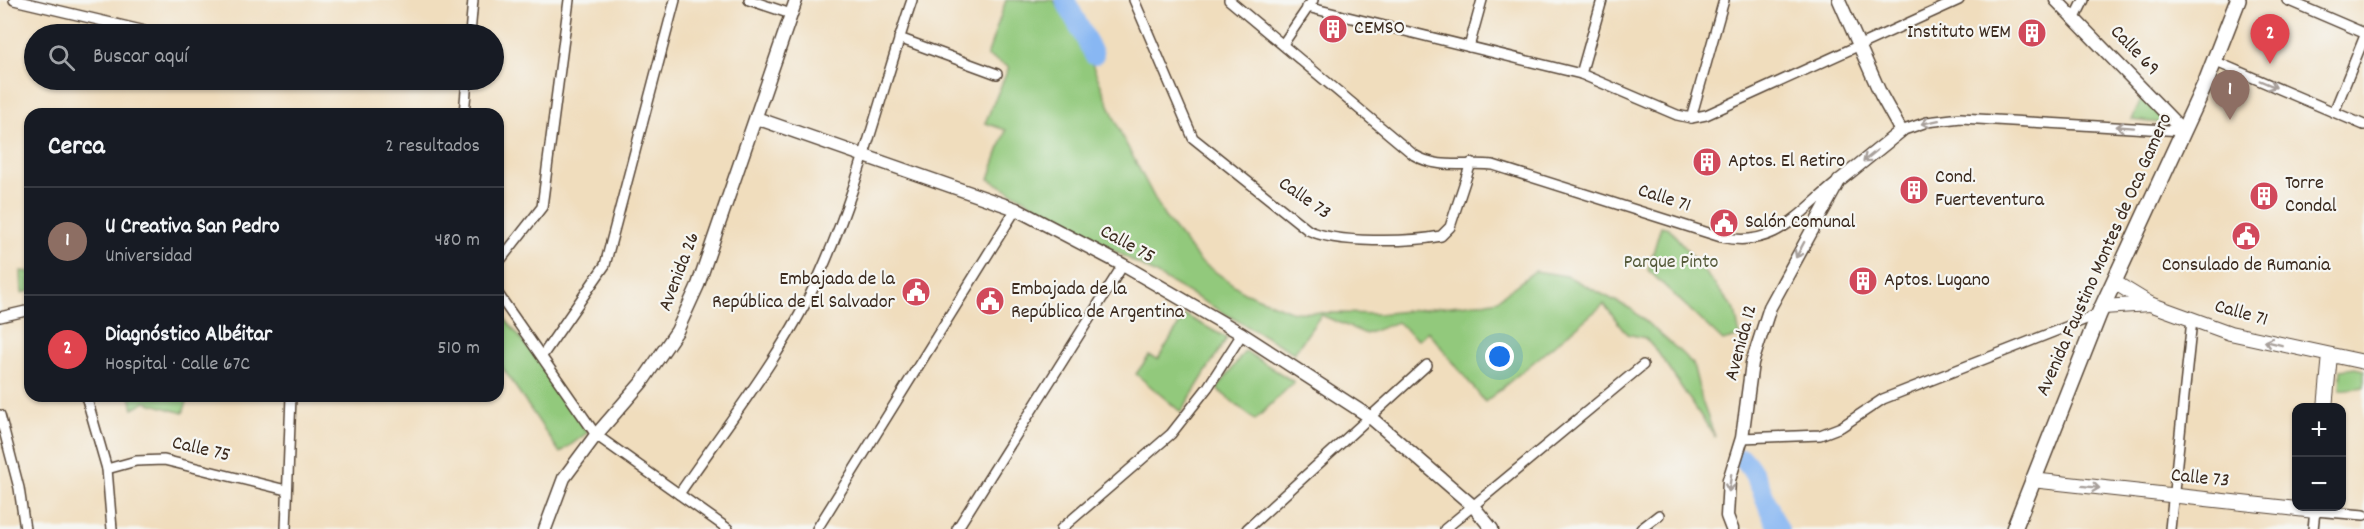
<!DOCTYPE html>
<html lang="es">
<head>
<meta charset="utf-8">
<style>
  :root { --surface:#171b24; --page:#20242c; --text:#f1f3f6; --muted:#9ea1a6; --line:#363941; --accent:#0b8043 }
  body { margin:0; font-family:Dekko,sans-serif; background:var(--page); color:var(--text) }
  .controls { position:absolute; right:18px; bottom:18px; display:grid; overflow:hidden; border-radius:12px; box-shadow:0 2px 4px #0004 }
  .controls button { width:54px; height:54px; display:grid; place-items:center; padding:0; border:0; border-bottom:2px solid var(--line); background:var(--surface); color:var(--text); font:30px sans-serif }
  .you { position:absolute; left:1500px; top:357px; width:21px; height:21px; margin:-15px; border:4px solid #fff; border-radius:50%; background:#1a73e8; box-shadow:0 0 0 9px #1a73e833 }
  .badge { display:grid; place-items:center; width:39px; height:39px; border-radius:50%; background:var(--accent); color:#fff; font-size:20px; font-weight:700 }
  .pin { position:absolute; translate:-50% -50px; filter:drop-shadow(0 2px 3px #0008) }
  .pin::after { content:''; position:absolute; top:32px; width:21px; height:18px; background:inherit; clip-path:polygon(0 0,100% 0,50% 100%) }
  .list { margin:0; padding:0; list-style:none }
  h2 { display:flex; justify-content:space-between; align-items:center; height:78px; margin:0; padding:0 24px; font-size:26px }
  h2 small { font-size:20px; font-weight:400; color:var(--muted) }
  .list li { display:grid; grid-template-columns:39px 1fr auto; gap:18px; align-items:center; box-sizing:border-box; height:108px; padding:0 24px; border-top:2px solid var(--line) }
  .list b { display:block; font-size:22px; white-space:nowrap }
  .list p { margin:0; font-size:20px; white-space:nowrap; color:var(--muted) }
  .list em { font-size:20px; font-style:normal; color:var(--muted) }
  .icon { flex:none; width:33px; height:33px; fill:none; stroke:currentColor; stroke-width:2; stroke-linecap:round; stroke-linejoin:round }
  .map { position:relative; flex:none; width:2364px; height:529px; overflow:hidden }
  .search { position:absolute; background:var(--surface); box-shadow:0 2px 4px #0004; left:24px; top:24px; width:480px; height:66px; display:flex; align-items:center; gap:15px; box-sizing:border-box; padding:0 21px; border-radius:33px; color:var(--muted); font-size:22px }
  .panel { position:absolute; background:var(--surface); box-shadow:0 2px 4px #0004; left:24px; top:108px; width:480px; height:294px; border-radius:18px }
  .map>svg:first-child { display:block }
  .green { fill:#92c97c; stroke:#667a4d; stroke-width:1.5 }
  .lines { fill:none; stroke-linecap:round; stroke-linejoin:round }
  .river { stroke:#88b7f3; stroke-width:20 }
  .minor-casing { stroke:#564536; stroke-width:12 }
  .tertiary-casing { stroke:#564536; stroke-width:15 }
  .secondary-casing { stroke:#564536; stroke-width:16 }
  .trunk-casing { stroke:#564536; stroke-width:18 }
  .minor { stroke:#fff; stroke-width:9 }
  .tertiary { stroke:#fff; stroke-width:12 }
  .secondary { stroke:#fff; stroke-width:14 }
  .trunk { stroke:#fff; stroke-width:15 }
  .oneway { stroke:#a79f9a }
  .labels { text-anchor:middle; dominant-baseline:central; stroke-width:4.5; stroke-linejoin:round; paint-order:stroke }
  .poi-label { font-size:20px; fill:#3b2a1e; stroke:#f6f6f2; text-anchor:start }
  .street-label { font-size:20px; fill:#3b2a1e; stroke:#f6f6f2 }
  .park-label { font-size:20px; fill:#555a3a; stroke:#f6f6f2 }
</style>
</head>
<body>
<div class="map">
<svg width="2364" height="529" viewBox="0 0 2364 529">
  <rect width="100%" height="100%" fill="#f6f6f2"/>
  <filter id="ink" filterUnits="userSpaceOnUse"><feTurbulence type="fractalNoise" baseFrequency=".0167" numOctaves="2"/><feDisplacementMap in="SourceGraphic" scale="12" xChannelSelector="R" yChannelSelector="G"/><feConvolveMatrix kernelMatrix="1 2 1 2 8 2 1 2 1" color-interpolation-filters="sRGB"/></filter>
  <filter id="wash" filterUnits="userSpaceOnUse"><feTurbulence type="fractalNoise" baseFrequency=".008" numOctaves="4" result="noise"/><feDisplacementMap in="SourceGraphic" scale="24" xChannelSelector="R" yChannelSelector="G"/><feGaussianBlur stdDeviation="1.35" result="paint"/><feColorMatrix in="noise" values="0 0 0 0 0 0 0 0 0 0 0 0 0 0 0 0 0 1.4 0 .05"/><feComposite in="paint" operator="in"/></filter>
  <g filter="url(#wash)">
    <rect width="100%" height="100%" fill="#f0ddbd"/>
    <g class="green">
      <polygon points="1006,0 1054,0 1090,59 1122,136 1164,216 1200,261 1244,292 1293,312 1379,314 1495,301 1535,271 1567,276 1631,309 1676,348 1693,364 1702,401 1715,437 1659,354 1645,338 1627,334 1604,304 1485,402 1428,331 1418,340 1397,322 1366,334 1321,315 1294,353 989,179 1006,130 985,123 1009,67 987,56"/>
      <polygon points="2143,94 2171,124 2132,120"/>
      <polygon points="1661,226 1669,228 1735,310 1740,336 1723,341 1648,270"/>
      <polygon points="21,271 30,272 30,291 22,293"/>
      <polygon points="498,310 538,360 588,432 560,453 498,361"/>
      <polygon points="1185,315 1227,338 1181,412 1136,374 1149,356 1158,359"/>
      <polygon points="1245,351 1294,382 1255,420 1217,389"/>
      <polygon points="2355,368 2364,370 2364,387 2340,390 2341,370"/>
      <polygon points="130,396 189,396 183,413 146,402 133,409"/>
    </g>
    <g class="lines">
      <g class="river">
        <polyline points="1065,0 1094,55"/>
        <path d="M1743 459C1761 478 1766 507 1779 529"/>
      </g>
    </g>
  </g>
  <g filter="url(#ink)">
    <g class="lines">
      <g class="minor-casing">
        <g id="minor">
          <polyline points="14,0 158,34"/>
          <polyline points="749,0 791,14"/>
          <path d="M1134 0 1193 138 1308 230C1336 244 1410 242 1441 236L1450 227 1471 163"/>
          <path d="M1229 0 1414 155C1439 170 1465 162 1493 165L1721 237C1774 249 1797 215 1835 184"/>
          <polyline points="2287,0 2364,33"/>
          <polyline points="1307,7 1581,74 1677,115 1691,118 1706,115 1959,0"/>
          <polyline points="2075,18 2084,0"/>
          <polyline points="470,34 473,0"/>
          <polyline points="899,38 997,74"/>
          <polyline points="1283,44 1313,0"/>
          <polyline points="1469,47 1482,0"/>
          <polyline points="2214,61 2364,125"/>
          <polyline points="1581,74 1602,0"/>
          <polyline points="2334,112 2364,38"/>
          <polyline points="464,114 467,80"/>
          <polyline points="1691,118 1724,0"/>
          <polyline points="1901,131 1927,122 1961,118 2183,131"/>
          <polyline points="498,263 542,207 569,0"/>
          <polyline points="498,294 596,435 728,529"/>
          <polyline points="0,317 30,310"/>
          <polyline points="542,356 605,265 675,0"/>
          <polyline points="86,396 107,469 112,529"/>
          <polyline points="0,415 19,488 25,529"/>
          <polyline points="1742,438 1820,435 1841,427 1883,399 2099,314"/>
          <polyline points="107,469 136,461 164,460 286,490"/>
          <path d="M679 494C727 424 784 353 819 276 859 188 881 91 912 0"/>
          <polyline points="286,529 291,396"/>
          <polyline points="817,529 1016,209"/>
          <polyline points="957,529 1123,265"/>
          <polyline points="1061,529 1171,434 1208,387 1242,334"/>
          <polyline points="1247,529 1427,365"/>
          <polyline points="1445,529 1643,365"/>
          <polyline points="1641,529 1659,515"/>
          <polyline points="2170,529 2192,320"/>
          <polyline points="2313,529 2315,511 2364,515"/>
        </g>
      </g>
      <g class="tertiary-casing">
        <g id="tertiary">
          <polyline points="2056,0 2183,131"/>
          <polyline points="756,118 1016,209 1123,265 1242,334 1370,417 1473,506 1492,529"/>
          <polyline points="545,529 564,478 596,435 642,382 677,331 698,285 796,0"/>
          <polyline points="1732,529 1727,516 1729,480 1742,438 1752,363 1770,307 1839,181 1901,131 1881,95 1839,0"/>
        </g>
      </g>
      <g class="secondary-casing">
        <g id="secondary">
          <polyline points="2114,282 2150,304 2230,333 2364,362"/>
          <polyline points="2103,307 2150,304"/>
          <polyline points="2325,408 2330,355"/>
          <polyline points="2032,480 2315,511 2315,506"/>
        </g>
      </g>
      <g class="trunk-casing">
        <polyline id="trunk" points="2014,529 2099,314 2206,82 2238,0"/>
      </g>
      <use href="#minor" class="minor"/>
      <use href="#tertiary" class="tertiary"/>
      <use href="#secondary" class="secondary"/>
      <use href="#trunk" class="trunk"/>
    </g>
    <defs><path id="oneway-shaft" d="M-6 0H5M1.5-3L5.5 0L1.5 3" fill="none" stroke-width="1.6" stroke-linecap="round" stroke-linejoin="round" transform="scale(1.5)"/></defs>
    <g class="oneway">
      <use href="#oneway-shaft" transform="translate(2268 84) rotate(23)"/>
      <use href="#oneway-shaft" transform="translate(1930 122) rotate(168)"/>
      <use href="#oneway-shaft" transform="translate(2125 127) rotate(-176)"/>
      <use href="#oneway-shaft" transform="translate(1870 156) rotate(141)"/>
      <use href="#oneway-shaft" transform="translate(1800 250) rotate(118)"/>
      <use href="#oneway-shaft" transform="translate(2273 343) rotate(-166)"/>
      <use href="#oneway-shaft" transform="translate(1730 483) rotate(98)"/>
      <use href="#oneway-shaft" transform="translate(2091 487) rotate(7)"/>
    </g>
  </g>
  <defs>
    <g id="building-disc" transform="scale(1.5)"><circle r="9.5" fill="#d1495b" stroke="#f6f6f2"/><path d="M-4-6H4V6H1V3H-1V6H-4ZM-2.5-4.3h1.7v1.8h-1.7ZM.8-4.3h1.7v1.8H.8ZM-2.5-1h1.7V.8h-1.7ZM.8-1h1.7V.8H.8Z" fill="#fff"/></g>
    <g id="civic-disc" transform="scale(1.5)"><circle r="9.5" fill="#d1495b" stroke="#f6f6f2"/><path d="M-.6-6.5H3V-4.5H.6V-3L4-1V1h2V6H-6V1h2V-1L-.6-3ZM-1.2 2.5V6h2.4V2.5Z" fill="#fff"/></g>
  </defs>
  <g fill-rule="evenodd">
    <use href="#building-disc" x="1333" y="29"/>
    <use href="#building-disc" x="2032" y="33"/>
    <use href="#building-disc" x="1707" y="162"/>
    <use href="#building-disc" x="1914" y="190"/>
    <use href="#building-disc" x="2264" y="196"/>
    <use href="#civic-disc" x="1724" y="223"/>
    <use href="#civic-disc" x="2246" y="236"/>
    <use href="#building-disc" x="1863" y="281"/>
    <use href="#civic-disc" x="916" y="292"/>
    <use href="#civic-disc" x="990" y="301"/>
  </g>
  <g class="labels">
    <g class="poi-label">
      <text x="1354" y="29">CEMSO</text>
      <text x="2011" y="33" text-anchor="end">Instituto WEM</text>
      <text x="1728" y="162">Aptos. El Retiro</text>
      <text x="1935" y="178">Cond.<tspan x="1935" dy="23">Fuerteventura</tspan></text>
      <text x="2285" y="184">Torre<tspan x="2285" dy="23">Condal</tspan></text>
      <text x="1745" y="223">Salón Comunal</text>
      <text x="2246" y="266" text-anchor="middle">Consulado de Rumania</text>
      <text x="895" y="280" text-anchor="end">Embajada de la<tspan x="895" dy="23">República de El Salvador</tspan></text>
      <text x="1884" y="281">Aptos. Lugano</text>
      <text x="1011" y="290">Embajada de la<tspan x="1011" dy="23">República de Argentina</tspan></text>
    </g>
    <g class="street-label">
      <text transform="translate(2134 51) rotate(46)">Calle 69</text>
      <text transform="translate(1304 199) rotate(35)">Calle 73</text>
      <text transform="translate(1664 199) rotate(18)">Calle 71</text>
      <text transform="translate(1127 245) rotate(29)">Calle 75</text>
      <text transform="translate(2105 255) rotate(-66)">Avenida Faustino Montes de Oca Gamero</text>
      <text transform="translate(680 272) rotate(-69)">Avenida 26</text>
      <text transform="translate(2241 314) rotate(16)">Calle 71</text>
      <text transform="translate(1742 343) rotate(-75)">Avenida 12</text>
      <text transform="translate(201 450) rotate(13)">Calle 75</text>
      <text transform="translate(2200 479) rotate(6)">Calle 73</text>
    </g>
    <g class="park-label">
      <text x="1671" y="263">Parque Pinto</text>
    </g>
  </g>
</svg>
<div class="controls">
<button>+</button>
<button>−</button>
</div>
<div class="you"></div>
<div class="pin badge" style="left:2230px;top:120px;background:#8d6e63">1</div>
<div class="pin badge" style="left:2270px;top:64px;background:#e0444e">2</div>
<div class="search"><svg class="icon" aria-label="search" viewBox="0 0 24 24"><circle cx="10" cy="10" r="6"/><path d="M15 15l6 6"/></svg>Buscar aquí</div>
<section class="panel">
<h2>Cerca<small>2 resultados</small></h2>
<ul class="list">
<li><span class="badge" style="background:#8d6e63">1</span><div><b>U Creativa San Pedro</b><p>Universidad</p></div><em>480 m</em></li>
<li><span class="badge" style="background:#e0444e">2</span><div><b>Diagnóstico Albéitar</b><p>Hospital · Calle 67C</p></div><em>510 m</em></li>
</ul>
</section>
</div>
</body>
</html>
